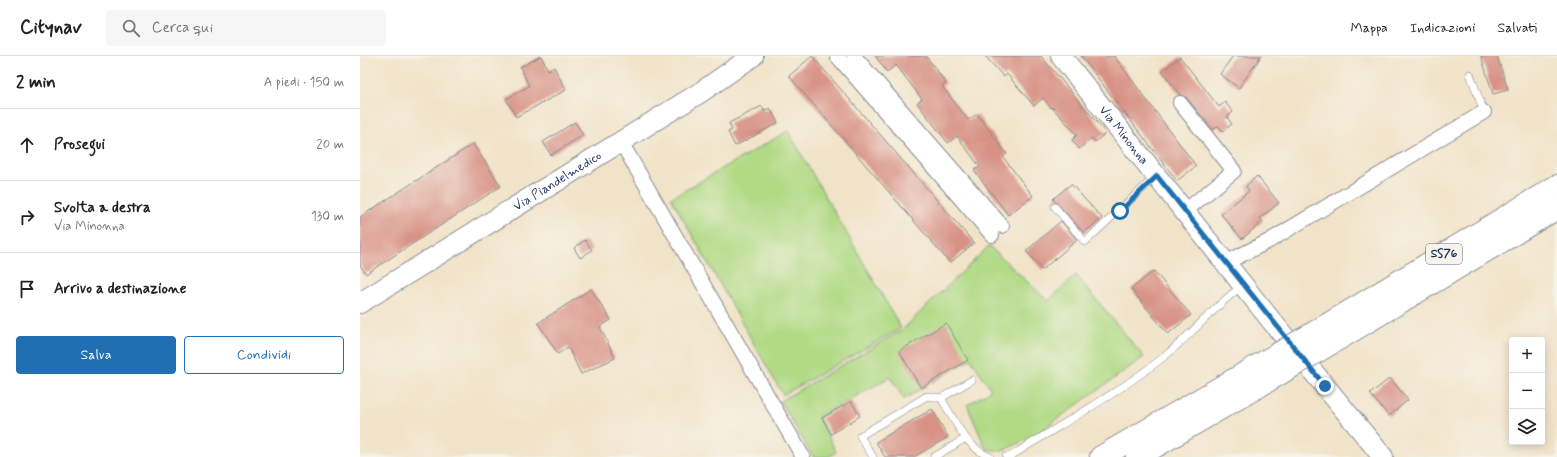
<!DOCTYPE html>
<html lang="it">
<head>
<meta charset="utf-8">
<style>
  :root { --surface:#fff; --page:#f6f6f6; --text:#222; --muted:#767676; --line:#e0e0e0; --accent:#1f6fb2 }
  body { margin:0; font-family:Mynerve,sans-serif; background:var(--page); color:var(--text) }
  .controls { position:absolute; right:12px; bottom:12px; display:grid; overflow:hidden; border-radius:4px; box-shadow:0 2px 10px #0003 }
  .controls button { width:36px; height:36px; display:grid; place-items:center; padding:0; border:0; border-bottom:1px solid var(--line); background:var(--surface); color:var(--text); font:20px sans-serif }
  .stop { position:absolute; width:12px; height:12px; margin:-9px; border:3px solid #1f6fb2; border-radius:50%; background:#fff }
  .stop.end { background:#1f6fb2; border-color:#fff; box-shadow:0 1px 4px #0008 }
  .list { margin:0; padding:0; list-style:none }
  h2 { display:flex; justify-content:space-between; align-items:center; height:52px; margin:0; padding:0 16px; font-size:17px }
  h2 small { font-size:13px; font-weight:400; color:var(--muted) }
  .list li { display:grid; grid-template-columns:26px 1fr auto; gap:12px; align-items:center; box-sizing:border-box; height:72px; padding:0 16px; border-top:1px solid var(--line) }
  .list b { display:block; font-size:15px; white-space:nowrap }
  .list p { margin:0; font-size:13px; white-space:nowrap; color:var(--muted) }
  .list em { font-size:13px; font-style:normal; color:var(--muted) }
  .actions { display:flex; gap:8px; padding:12px 16px }
  .actions a { flex:1; padding:9px 0; border:1px solid var(--accent); border-radius:4px; text-align:center; font-size:14px; color:var(--accent) }
  .actions .main { background:var(--accent); color:#fff }
  .icon { flex:none; width:22px; height:22px; fill:none; stroke:currentColor; stroke-width:2; stroke-linecap:round; stroke-linejoin:round }
  .map { position:relative; flex:none; width:1197px; height:401px; overflow:hidden }
  header { display:flex; align-items:center; gap:24px; box-sizing:border-box; height:56px; padding:0 20px; background:var(--surface); border-bottom:1px solid var(--line) }
  header strong { font-size:19px }
  nav { display:flex; gap:22px; margin-inline-start:auto; font-size:14px }
  .search { width:280px; height:36px; background:var(--page); display:flex; align-items:center; gap:10px; box-sizing:border-box; padding:0 14px; border-radius:4px; color:var(--muted); font-size:15px }
  main { display:flex }
  aside { flex:1; background:var(--surface) }
  .map>svg:first-child { display:block }
  .green { fill:#b1da85; stroke:#668472 }
  .building { fill:#d89285 }
  .lines { fill:none; stroke-linecap:round; stroke-linejoin:round }
  .lane-casing { stroke:#868993; stroke-width:8 }
  .street-casing { stroke:#868993; stroke-width:16 }
  .secondary-casing { stroke:#868993; stroke-width:22 }
  .highway-casing { stroke:#868993; stroke-width:24 }
  .lane { stroke:#fff; stroke-width:7 }
  .street { stroke:#fff; stroke-width:14 }
  .secondary { stroke:#fff; stroke-width:20 }
  .highway { stroke:#fff; stroke-width:22 }
  .highway-bridge-casing { stroke:#868993; stroke-width:24; stroke-linecap:butt }
  .highway-bridge { stroke:#fff; stroke-width:22 }
  .route { stroke:#1f6fb2; stroke-width:5 }
  .labels { text-anchor:middle; dominant-baseline:central; stroke-width:3; stroke-linejoin:round; paint-order:stroke }
  .shield { fill:#f7f3e8; stroke:#5d6a87; stroke-width:1 }
  .shield-label { font-size:12px; font-weight:bold; fill:#1b2f5e }
  .street-label { font-size:13px; fill:#1b2f5e; stroke:#f7f3e8 }
</style>
</head>
<body>
<header>
<strong>Citynav</strong>
<div class="search"><svg class="icon" aria-label="search" viewBox="0 0 24 24"><circle cx="10" cy="10" r="6"/><path d="M15 15l6 6"/></svg>Cerca qui</div>
<nav><a>Mappa</a><a>Indicazioni</a><a>Salvati</a></nav>
</header>
<main>
<aside>
<h2>2 min<small>A piedi · 150 m</small></h2>
<ul class="list">
<li><svg class="icon" aria-label="ahead" viewBox="0 0 24 24"><path d="M12 20V5M6 11l6-6 6 6"/></svg><div><b>Prosegui</b></div><em>20 m</em></li>
<li><svg class="icon" aria-label="right" viewBox="0 0 24 24"><path d="M7 20v-9h11M14 6l5 5-5 5"/></svg><div><b>Svolta a destra</b><p>Via Minonna</p></div><em>130 m</em></li>
<li><svg class="icon" aria-label="arrive" viewBox="0 0 24 24"><path d="M6 21V4h12l-3 4 3 4H6"/></svg><div><b>Arrivo a destinazione</b></div></li>
</ul>
<div class="actions"><a class="main">Salva</a><a>Condividi</a></div>
</aside>
<div class="map">
<svg width="1197" height="401" viewBox="0 0 1197 401">
  <rect width="100%" height="100%" fill="#f7f3e8"/>
  <filter id="ink" filterUnits="userSpaceOnUse"><feTurbulence type="fractalNoise" baseFrequency=".025" numOctaves="2"/><feDisplacementMap in="SourceGraphic" scale="8" xChannelSelector="R" yChannelSelector="G"/><feConvolveMatrix kernelMatrix="1 2 1 2 8 2 1 2 1" color-interpolation-filters="sRGB"/></filter>
  <filter id="wash" filterUnits="userSpaceOnUse"><feTurbulence type="fractalNoise" baseFrequency=".012" numOctaves="4" result="noise"/><feDisplacementMap in="SourceGraphic" scale="16" xChannelSelector="R" yChannelSelector="G"/><feGaussianBlur stdDeviation="0.9" result="paint"/><feColorMatrix in="noise" values="0 0 0 0 0 0 0 0 0 0 0 0 0 0 0 0 0 1.4 0 .05"/><feComposite in="paint" operator="in"/></filter>
  <g filter="url(#wash)">
    <rect width="100%" height="100%" fill="#f1e3c8"/>
    <g class="green">
      <polygon points="428,75 541,272 423,339 311,142"/>
      <polygon points="629,190 688,245 716,219 784,301 672,381 642,395 626,393 607,349 631,334 611,303 544,343 530,321 459,361 476,396 469,401 453,401 420,345 542,274"/>
    </g>
    <g id="blocks">
      <g class="building">
        <polygon points="181,0 188,14 194,11 206,34 156,61 146,43 169,30 160,11"/>
        <polygon points="452,0 614,187 590,207 429,20"/>
        <polygon points="515,0 566,0 586,27 582,30 608,64 617,58 647,98 643,101 673,140 648,159 614,114 620,111 597,80 588,87 557,47 562,43 536,9 527,16"/>
        <polygon points="625,0 681,0 746,77 735,86 732,82 719,93 712,84 717,79 692,51 691,52 683,42 674,50 647,18 644,21"/>
        <polygon points="721,0 754,0 836,110 817,125"/>
        <polygon points="873,0 901,0 879,32 860,18"/>
        <polygon points="1121,0 1137,0 1148,34 1133,38"/>
        <polygon points="820,1 859,51 865,46 873,56 867,61 872,68 863,75 858,70 853,74 827,42 820,39 802,15"/>
        <polygon points="402,50 404,55 410,52 418,67 375,90 368,76 372,74 369,67"/>
        <polygon points="215,66 223,79 191,99 183,86"/>
        <polygon points="113,88 141,130 6,218 0,209 0,161"/>
        <polygon points="897,120 919,147 900,162 903,165 882,183 861,158 889,135 886,130"/>
        <polygon points="711,128 742,162 724,177 693,143"/>
        <polygon points="701,165 717,184 682,214 666,195"/>
        <polygon points="225,184 232,194 220,202 214,192"/>
        <polygon points="794,215 831,259 808,278 771,233"/>
        <polygon points="231,233 251,264 240,271 255,302 221,318 208,291 198,298 178,267"/>
        <polygon points="586,267 608,304 561,332 539,295"/>
        <polygon points="1030,322 1048,344 1029,360 1010,338"/>
        <polygon points="491,345 500,360 471,378 462,362"/>
        <polygon points="572,353 588,381 554,401 525,401 516,386"/>
      </g>
    </g>
  </g>
  <g filter="url(#ink)">
    <use href="#blocks" fill-opacity="0" stroke="#868993" stroke-width="1"/>
    <g class="lines">
      <g class="lane-casing">
        <g id="lane">
          <polyline points="1110,18 1124,56"/>
          <polyline points="695,151 725,186 795,121"/>
          <path d="M581 342C594 363 605 391 630 401"/>
          <polyline points="513,401 500,380 567,340 581,342 612,324"/>
          <polyline points="574,401 606,382"/>
          <path d="M646 401 651 400C701 368 761 336 806 299 833 277 855 250 883 229"/>
        </g>
      </g>
      <g class="street-casing">
        <g id="street">
          <polyline points="477,0 632,179"/>
          <polyline points="494,0 642,170"/>
          <polyline points="820,47 874,115 825,155"/>
          <polyline points="261,86 443,401"/>
          <polyline points="865,207 909,185 1124,56"/>
        </g>
      </g>
      <g class="secondary-casing">
        <g id="secondary">
          <path id="s1" d="M701 0 910 263 1023 401"/>
          <path id="s2" d="M0 247 341 36 393 0"/>
        </g>
      </g>
      <g class="highway-casing">
        <g id="highway">
          <polyline points="972,266 1197,130"/>
          <polyline points="980,282 1197,152"/>
          <polyline points="741,401 887,316"/>
          <polyline points="777,401 899,330"/>
        </g>
      </g>
      <use href="#lane" class="lane"/>
      <use href="#street" class="street"/>
      <use href="#secondary" class="secondary"/>
      <use href="#highway" class="highway"/>
      <g class="highway-bridge-casing">
        <g id="highway-bridge">
          <polyline points="887,316 972,266"/>
          <polyline points="899,330 980,282"/>
        </g>
      </g>
      <use href="#highway-bridge" class="highway-bridge"/>
    </g>
  </g>
  <g class="lines" filter="url(#ink)">
    <polyline class="route" points="760,155 797,120 965,330"/>
  </g>
  <g class="labels">
    <rect class="shield" x="1066" y="188" width="36" height="20" rx="3"/>
    <g class="shield-label">
      <text x="1084" y="198">SS76</text>
    </g>
    <g class="street-label">
      <text stroke="none"><textPath href="#s1" startOffset="101">Via Minonna</textPath></text>
      <text stroke="none"><textPath href="#s2" startOffset="232">Via Piandelmedico</textPath></text>
    </g>
  </g>
</svg>
<div class="controls">
<button>+</button>
<button>−</button>
<button><svg class="icon" aria-label="layers" viewBox="0 0 24 24"><path d="M12 4l9 5-9 5-9-5zM3 14l9 5 9-5"/></svg></button>
</div>
<div class="stop" style="left:760px;top:155px"></div>
<div class="stop end" style="left:965px;top:330px"></div>
</div>
</main>
</body>
</html>
